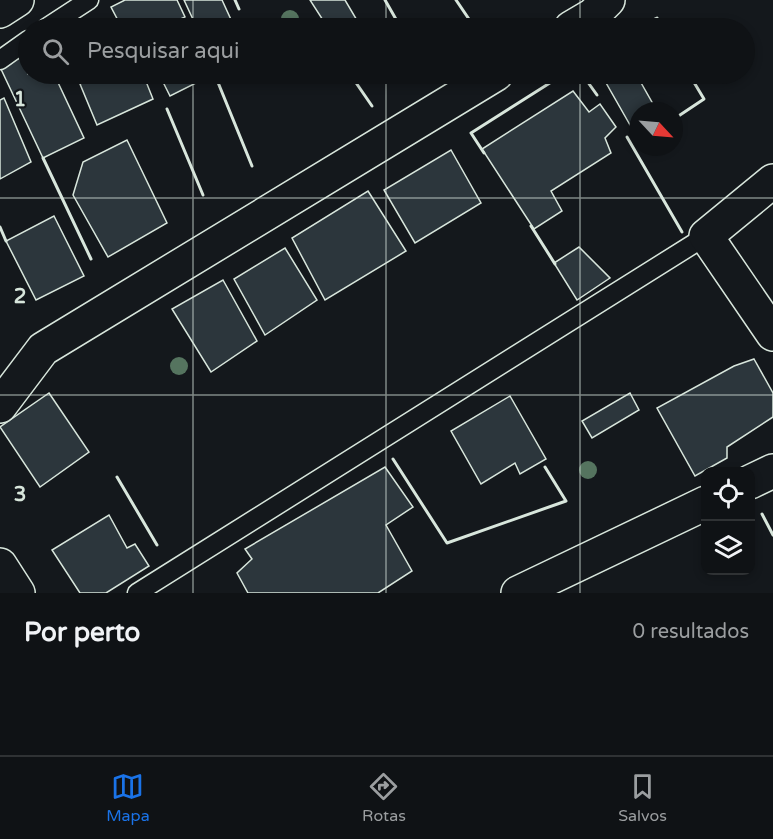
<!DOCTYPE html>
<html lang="pt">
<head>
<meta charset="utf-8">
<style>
  :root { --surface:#0f1215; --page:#181b1e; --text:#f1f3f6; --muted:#9b9ea0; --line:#2f3234; --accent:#1a73e8 }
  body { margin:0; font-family:"Varela Round",sans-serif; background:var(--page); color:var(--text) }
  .controls { position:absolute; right:18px; bottom:18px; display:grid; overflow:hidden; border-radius:12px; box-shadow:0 3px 9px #0003 }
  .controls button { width:54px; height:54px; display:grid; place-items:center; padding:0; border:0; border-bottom:2px solid var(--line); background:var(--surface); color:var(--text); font:30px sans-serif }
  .compass { position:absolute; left:629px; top:102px; width:54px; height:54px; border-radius:50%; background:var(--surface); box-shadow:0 3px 9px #0003; rotate:116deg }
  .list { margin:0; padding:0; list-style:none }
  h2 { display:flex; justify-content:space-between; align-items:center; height:78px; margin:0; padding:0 24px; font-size:26px }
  h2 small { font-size:20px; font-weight:400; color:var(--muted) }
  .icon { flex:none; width:33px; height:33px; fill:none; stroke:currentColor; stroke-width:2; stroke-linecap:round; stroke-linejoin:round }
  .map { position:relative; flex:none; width:773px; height:593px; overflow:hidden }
  .search { position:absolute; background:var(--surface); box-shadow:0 3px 9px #0003; left:18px; right:18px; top:18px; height:66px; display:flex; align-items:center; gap:15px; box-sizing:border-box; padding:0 21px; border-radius:33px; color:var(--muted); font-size:22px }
  .sheet { height:162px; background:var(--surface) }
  nav { display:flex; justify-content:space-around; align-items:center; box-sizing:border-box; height:84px; border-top:2px solid var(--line); background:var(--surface); font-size:16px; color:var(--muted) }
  nav a { display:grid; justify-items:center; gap:3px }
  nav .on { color:var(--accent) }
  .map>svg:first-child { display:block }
  .building { fill:#2c363c; stroke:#d8e6dc; stroke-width:1.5 }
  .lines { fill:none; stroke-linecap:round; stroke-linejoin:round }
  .service-casing { stroke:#d8e6dc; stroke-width:21 }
  .minor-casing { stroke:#d8e6dc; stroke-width:36 }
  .secondary-casing { stroke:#d8e6dc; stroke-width:36 }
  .service { stroke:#14181c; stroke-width:18 }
  .minor { stroke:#14181c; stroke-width:33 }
  .secondary { stroke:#14181c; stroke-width:33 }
  .wall { stroke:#d8e6dc; stroke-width:3 }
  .tree { fill:#55745f }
  .grid { fill:none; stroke:#d8e6dc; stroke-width:1.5; stroke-opacity:0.55 }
  .grid-label { font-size:20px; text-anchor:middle; font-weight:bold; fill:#d8e6dc; stroke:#14181c; stroke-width:4.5; stroke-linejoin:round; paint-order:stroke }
</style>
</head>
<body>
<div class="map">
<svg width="773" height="593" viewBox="0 0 773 593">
  <rect width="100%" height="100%" fill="#14181c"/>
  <g class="building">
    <polygon points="125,0 177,0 185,17 161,28 122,28 111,7"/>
    <polygon points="184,0 222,0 233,24 225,28 197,28"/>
    <polygon points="310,0 345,0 361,27 328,28"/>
    <polygon points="28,54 28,74 54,74 84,138 43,158 0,67"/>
    <polygon points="96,74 143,74 153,99 97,125 80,84"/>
    <polygon points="159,74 209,74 210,76 170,96"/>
    <polygon points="601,74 636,74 657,111 638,111 638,139"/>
    <polygon points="573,91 589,112 600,104 616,127 605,138 611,153 551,191 562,211 534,229 482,149"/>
    <polygon points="4,98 31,162 0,179 0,100"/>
    <polygon points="127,140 167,223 108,257 73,195 83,162"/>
    <polygon points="451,150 481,203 415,243 384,190"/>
    <polygon points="368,191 406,251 325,300 292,238"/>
    <polygon points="54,216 84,276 36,300 6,241"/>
    <polygon points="579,247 610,278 577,300 554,263"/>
    <polygon points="285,248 317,300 265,335 234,279"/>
    <polygon points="223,280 257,341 211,372 172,309"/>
    <polygon points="754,359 773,393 773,417 727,447 727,458 695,476 657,408 734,366"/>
    <polygon points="49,393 89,452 40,487 0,427"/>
    <polygon points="630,393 639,410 592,438 582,421"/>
    <polygon points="510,396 546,459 520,474 515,463 481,484 451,431"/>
    <polygon points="385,467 413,507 386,525 412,571 378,593 248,593 237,573 252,559 245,549"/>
    <polygon points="109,515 127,548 135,544 149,566 106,593 80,593 52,550"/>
  </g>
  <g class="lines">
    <g class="service-casing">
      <g id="service">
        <polyline points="46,28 89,0"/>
        <polyline points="0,60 28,40"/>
        <polyline points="137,593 706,236"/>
      </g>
    </g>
    <g class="minor-casing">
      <g id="minor">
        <polyline points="571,28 593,15 608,0"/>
        <polyline points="773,181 706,236 773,334"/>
        <polyline points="0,406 43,349 496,74"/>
        <polyline points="750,482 773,471"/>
        <polyline points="0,565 18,593"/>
        <polyline points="518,593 706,503"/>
      </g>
    </g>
    <g class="secondary-casing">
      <polyline id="secondary" points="0,11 17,0"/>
    </g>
    <use href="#service" class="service"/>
    <use href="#minor" class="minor"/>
    <use href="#secondary" class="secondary"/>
    <g class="wall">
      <polyline points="235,0 239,9"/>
      <polyline points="385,0 401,28"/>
      <polyline points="456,0 475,28"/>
      <polyline points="636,28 657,18 663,28"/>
      <polyline points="350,74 372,106"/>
      <polyline points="582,74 597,95"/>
      <polyline points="217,80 252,166"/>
      <polyline points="167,109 203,195"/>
      <polyline points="674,119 704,99 689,74"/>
      <polyline points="627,137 682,232"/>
      <polyline points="484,153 471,133 564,74"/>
      <polyline points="43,158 91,259"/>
      <polyline points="531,226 555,264"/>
      <polyline points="0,227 6,241"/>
      <polyline points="393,459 447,543 566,501 545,467"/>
      <polyline points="117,477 157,545"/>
      <polyline points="762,514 773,535"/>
    </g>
  </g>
  <g class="tree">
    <circle cx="290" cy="19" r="9"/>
    <circle cx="179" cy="366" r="9"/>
    <circle cx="588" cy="470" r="9"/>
  </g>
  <path class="grid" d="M193 0V28M386 0V28M580 0V28M193 74V593M386 74V593M580 74V593M0 198H773M0 395H773"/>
  <g class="grid-label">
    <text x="20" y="106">1</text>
    <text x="20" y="303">2</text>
    <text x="20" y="501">3</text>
  </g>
</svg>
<div class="controls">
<button><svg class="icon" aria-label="locate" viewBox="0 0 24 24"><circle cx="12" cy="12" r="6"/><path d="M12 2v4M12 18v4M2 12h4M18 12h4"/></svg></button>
<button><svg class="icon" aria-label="layers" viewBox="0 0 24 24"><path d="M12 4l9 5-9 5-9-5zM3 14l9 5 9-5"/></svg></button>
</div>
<svg class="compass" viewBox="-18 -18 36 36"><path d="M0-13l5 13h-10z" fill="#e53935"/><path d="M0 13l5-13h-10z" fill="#9b9ea0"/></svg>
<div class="search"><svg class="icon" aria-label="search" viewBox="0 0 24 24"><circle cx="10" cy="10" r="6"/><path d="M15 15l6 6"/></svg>Pesquisar aqui</div>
</div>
<section class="sheet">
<h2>Por perto<small>0 resultados</small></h2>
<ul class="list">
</ul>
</section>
<nav>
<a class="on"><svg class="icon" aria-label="map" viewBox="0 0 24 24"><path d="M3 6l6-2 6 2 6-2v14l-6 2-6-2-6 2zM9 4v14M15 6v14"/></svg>Mapa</a>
<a><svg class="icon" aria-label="directions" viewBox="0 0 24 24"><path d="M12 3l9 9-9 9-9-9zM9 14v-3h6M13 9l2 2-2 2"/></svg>Rotas</a>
<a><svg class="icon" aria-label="saved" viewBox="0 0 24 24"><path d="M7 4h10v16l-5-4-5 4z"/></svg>Salvos</a>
</nav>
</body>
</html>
